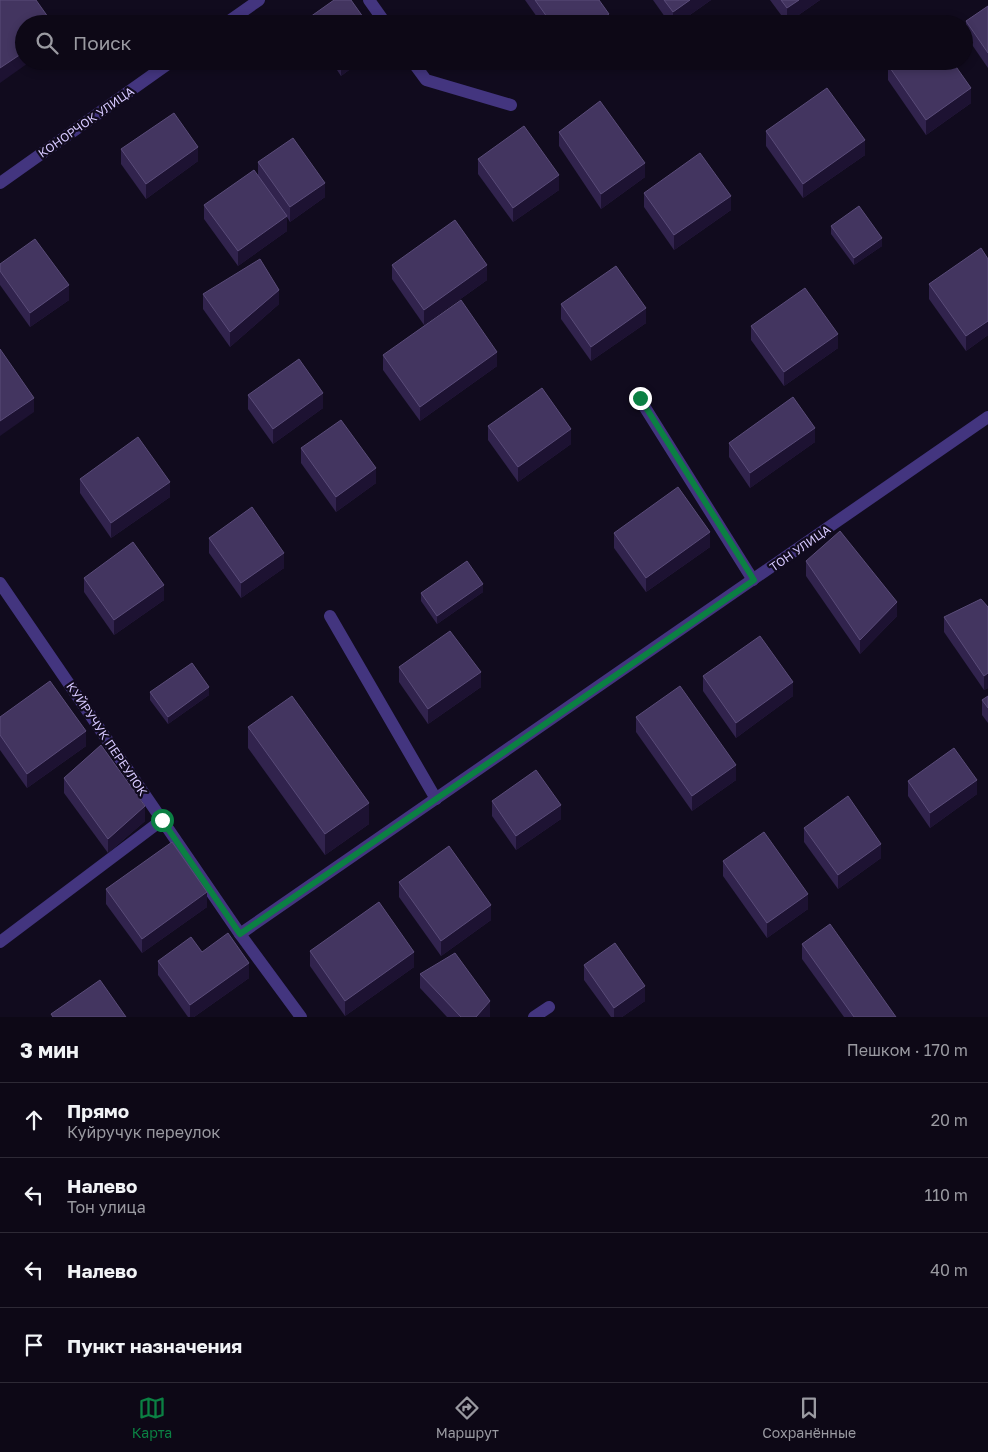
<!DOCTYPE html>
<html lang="ru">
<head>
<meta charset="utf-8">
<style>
  :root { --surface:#0d0816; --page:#1b1623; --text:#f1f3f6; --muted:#9a9aa1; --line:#2d2935; --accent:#0b8043 }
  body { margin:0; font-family:"Golos Text",sans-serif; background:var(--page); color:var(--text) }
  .stop { position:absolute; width:15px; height:15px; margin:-11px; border:4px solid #0b8043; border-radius:50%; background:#fff }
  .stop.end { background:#0b8043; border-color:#fff; box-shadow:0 1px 5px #0008 }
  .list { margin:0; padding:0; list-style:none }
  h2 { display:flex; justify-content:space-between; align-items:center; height:65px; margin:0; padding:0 20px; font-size:21px }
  h2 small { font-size:16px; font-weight:400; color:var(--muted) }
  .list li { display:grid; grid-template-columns:32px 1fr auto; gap:15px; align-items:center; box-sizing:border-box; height:75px; padding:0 20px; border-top:1px solid var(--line) }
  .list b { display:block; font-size:19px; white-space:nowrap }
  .list p { margin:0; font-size:16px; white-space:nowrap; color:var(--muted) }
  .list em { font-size:16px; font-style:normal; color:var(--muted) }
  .icon { flex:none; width:28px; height:28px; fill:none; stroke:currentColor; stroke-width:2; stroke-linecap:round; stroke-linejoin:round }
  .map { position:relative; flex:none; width:988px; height:1017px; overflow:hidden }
  .search { position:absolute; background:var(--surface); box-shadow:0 2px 8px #0003; left:15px; right:15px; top:15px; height:55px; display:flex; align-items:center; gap:12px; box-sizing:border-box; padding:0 18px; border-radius:28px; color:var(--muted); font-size:19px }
  .sheet { height:365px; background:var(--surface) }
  nav { display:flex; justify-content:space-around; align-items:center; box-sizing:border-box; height:70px; border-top:1px solid var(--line); background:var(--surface); font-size:14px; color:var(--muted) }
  nav a { display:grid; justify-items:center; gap:2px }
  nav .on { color:var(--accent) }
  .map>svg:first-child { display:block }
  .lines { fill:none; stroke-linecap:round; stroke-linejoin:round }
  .minor { stroke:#43357f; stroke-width:12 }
  .wall { fill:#31234d }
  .shaded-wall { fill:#1d1232 }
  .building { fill:#433560; stroke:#5a4c79 }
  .route { stroke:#0b8043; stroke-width:6 }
  .labels { text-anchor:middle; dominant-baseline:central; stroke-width:4.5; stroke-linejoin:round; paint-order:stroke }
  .street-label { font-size:12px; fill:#d7c9ff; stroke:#110b1e }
</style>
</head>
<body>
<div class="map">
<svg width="988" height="1017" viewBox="0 0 988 1017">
  <rect width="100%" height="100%" fill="#110b1e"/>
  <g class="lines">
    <g class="minor">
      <polyline points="369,0 386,24"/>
      <polyline points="225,24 259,0"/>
      <polyline points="412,61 426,80 511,105"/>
      <polyline points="0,183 172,61"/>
      <polyline points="639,398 753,580"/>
      <polyline points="0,583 240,934 301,1017"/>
      <polyline points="330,616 436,799"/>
      <polyline points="240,934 988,417"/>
      <polyline points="0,942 162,820"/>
      <polyline points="534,1017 549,1007"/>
    </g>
  </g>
  <g class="wall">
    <polygon points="525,0 599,0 609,24 542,24"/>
    <polygon points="653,0 711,0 677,24 670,24"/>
    <polygon points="770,0 820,0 787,23"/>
    <polygon points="988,6 988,68 966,36 966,21"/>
    <polygon points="310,17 368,24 310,24"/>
    <polygon points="331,61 361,61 341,76"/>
    <polygon points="888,65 971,103 926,135 888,80"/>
    <polygon points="766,131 865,155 803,198 766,146"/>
    <polygon points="559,132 645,177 601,209 559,146"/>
    <polygon points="121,149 198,161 146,199 121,164"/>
    <polygon points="478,159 559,190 513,222 478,174"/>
    <polygon points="258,162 325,197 290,222 287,217 287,231 238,266 204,219 204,205 258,176"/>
    <polygon points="644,193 731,210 674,250 644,207"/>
    <polygon points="831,226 882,246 854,265 831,234"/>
    <polygon points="988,259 988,335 966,351 929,299 929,284"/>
    <polygon points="0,264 69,300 30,327 0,285"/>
    <polygon points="392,265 487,280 424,325 392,279"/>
    <polygon points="203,294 279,304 230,347 203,309"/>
    <polygon points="561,304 646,323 591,361 561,319"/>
    <polygon points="751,326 838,348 784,386 751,340"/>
    <polygon points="383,355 497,366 420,421 383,370"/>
    <polygon points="248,395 323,408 273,444 248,409"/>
    <polygon points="488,426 571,444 518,482 488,440"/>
    <polygon points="815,442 750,488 729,457 729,443"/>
    <polygon points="301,448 376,483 336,512 301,463"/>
    <polygon points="80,479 170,497 111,538 80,493"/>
    <polygon points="614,533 710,547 646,592 614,548"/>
    <polygon points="209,538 284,568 241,598 209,553"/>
    <polygon points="806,561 897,616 860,654 806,576"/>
    <polygon points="84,578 164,600 114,635 84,592"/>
    <polygon points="483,592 437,624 421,601 421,593"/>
    <polygon points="988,607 988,688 984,690 944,632 944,617"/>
    <polygon points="399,667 481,687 428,724 399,682"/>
    <polygon points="703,676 793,696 736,738 703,691"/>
    <polygon points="150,692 209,695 168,724 150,700"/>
    <polygon points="988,696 988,723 982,715 982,700"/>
    <polygon points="0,717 86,746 27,788 0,750"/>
    <polygon points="636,717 736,780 692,811 636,732"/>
    <polygon points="248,727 369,824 325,855 248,748"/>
    <polygon points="64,778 145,821 108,853 64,793"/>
    <polygon points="908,781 977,794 930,828 908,796"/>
    <polygon points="492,801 561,819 516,850 492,816"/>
    <polygon points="804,828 881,858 838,889 804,842"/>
    <polygon points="723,861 808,909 767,938 723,876"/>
    <polygon points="399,882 491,920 441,956 399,897"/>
    <polygon points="106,889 207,907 142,953 106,904"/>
    <polygon points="802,944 896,1017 844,1017 802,959"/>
    <polygon points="310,951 414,967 345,1016 310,966"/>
    <polygon points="202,952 249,978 194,1017 188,1017 158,975 158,961"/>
    <polygon points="584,965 645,1001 622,1017 611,1017 584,980"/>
    <polygon points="420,974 490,1016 489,1017 447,1017 420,988"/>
  </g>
  <g class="shaded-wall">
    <polygon points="690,0 711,0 677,24 673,24 673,12"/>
    <polygon points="799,0 820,0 787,23 787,8"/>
    <polygon points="609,14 609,24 595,24"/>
    <polygon points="24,52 24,61 31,61 0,83 0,68"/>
    <polygon points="341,61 361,61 341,76"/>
    <polygon points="971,88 971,103 926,135 926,120"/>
    <polygon points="865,140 865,155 803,198 803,184"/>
    <polygon points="198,147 198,161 146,199 146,184"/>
    <polygon points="645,163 645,177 601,209 601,194"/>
    <polygon points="559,175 559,190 513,222 513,208"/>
    <polygon points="325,183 325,197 290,222 290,207"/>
    <polygon points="731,196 731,210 674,250 674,235"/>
    <polygon points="287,216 287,231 238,266 238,251"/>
    <polygon points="882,238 882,246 854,265 854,258"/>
    <polygon points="487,265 487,280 424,325 424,310"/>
    <polygon points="69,285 69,300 30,327 30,313"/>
    <polygon points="279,290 279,304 230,347 230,332"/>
    <polygon points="646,308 646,323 591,361 591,347"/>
    <polygon points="988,321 988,335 966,351 966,336"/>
    <polygon points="838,334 838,348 784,386 784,372"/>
    <polygon points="497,352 497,366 420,421 420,407"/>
    <polygon points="323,393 323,408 273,444 273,429"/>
    <polygon points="34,398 34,412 0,436 0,421"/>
    <polygon points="815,428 815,442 750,488 750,473"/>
    <polygon points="571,429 571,444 518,482 518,467"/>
    <polygon points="376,468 376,483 336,512 336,497"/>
    <polygon points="170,482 170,497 111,538 111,523"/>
    <polygon points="710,532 710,547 646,592 646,578"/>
    <polygon points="284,553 284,568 241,598 241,583"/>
    <polygon points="483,584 483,592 437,624 437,616"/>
    <polygon points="164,585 164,600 114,635 114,620"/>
    <polygon points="897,602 897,616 860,654 860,640"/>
    <polygon points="481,672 481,687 428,724 428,709"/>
    <polygon points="988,673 988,688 984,690 984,676"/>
    <polygon points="793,682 793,696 736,738 736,723"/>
    <polygon points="209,687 209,695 168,724 168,717"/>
    <polygon points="86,731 86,746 27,788 27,774"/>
    <polygon points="736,765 736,780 692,811 692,796"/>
    <polygon points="977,780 977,794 930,828 930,813"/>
    <polygon points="369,803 369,824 325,855 325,834"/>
    <polygon points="561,805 561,819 516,850 516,836"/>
    <polygon points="145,806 145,821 108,853 108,839"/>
    <polygon points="881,844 881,858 838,889 838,875"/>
    <polygon points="207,892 207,907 142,953 142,939"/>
    <polygon points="808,894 808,909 767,938 767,923"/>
    <polygon points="491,905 491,920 441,956 441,941"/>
    <polygon points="414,952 414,967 345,1016 345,1001"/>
    <polygon points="249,963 249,978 194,1017 190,1017 190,1005"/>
    <polygon points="645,986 645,1001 622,1017 614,1017 614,1008"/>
    <polygon points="490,1001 490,1016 489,1017 476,1017"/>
  </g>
  <g class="building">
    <polygon points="0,0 36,0 53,24 24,24 24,52 0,68"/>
    <polygon points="334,0 351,0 368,24 315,24 310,17"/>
    <polygon points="535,0 599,0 609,14 595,24 552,24"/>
    <polygon points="664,0 690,0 673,12"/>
    <polygon points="781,0 799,0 787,8"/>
    <polygon points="988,6 988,53 966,21"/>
    <polygon points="894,61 952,61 971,88 926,120 888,65"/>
    <polygon points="827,88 865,140 803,184 766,131"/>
    <polygon points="600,101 645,163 601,194 559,132"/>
    <polygon points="174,113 198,147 146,184 121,149"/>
    <polygon points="524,126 559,175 513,208 478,159"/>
    <polygon points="293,138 325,183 290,207 258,162"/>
    <polygon points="700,153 731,196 674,235 644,193"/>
    <polygon points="254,170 287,216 238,251 204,205"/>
    <polygon points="859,206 882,238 854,258 831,226"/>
    <polygon points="455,220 487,265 424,310 392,265"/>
    <polygon points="35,239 69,285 30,313 0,271 0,264"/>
    <polygon points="981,248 988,259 988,321 966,336 929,284"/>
    <polygon points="260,259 279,290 230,332 203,294"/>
    <polygon points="616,266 646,308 591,347 561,304"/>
    <polygon points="805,288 838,334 784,372 751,326"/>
    <polygon points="461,300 497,352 420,407 383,355"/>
    <polygon points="0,349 34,398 0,421"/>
    <polygon points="299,359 323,393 273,429 248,395"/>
    <polygon points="542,388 571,429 518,467 488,426"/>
    <polygon points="793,397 815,428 750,473 729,443"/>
    <polygon points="341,420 376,468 336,497 301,448"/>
    <polygon points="138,437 170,482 111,523 80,479"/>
    <polygon points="678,487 710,532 646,578 614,533"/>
    <polygon points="252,507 284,553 241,583 209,538"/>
    <polygon points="840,531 897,602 860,640 806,561"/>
    <polygon points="133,542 164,585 114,620 84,578"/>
    <polygon points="467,561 483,584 437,616 421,593"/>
    <polygon points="981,599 988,607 988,673 984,676 944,617"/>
    <polygon points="450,631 481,672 428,709 399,667"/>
    <polygon points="760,636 793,682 736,723 703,676"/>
    <polygon points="192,663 209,687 168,717 150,692"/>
    <polygon points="50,681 86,731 27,774 0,735 0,717"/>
    <polygon points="680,686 736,765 692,796 636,717"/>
    <polygon points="292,696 369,803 325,834 248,727"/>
    <polygon points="988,696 988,708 982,700"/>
    <polygon points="101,745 145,806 108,839 64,778"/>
    <polygon points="954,748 977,780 930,813 908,781"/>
    <polygon points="536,770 561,805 516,836 492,801"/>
    <polygon points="848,796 881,844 838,875 804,828"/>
    <polygon points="764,832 808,894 767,923 723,861"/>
    <polygon points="172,842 207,892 142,939 106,889"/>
    <polygon points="449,846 491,905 441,941 399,882"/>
    <polygon points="379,902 414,952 345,1001 310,951"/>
    <polygon points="830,924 896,1017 854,1017 802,944"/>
    <polygon points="228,933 249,963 190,1005 158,961 191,937 202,952"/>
    <polygon points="615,943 645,986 614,1008 584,965"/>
    <polygon points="455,953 490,1001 476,1017 461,1017 420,974"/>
    <polygon points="100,980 126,1017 53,1017 51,1014"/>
  </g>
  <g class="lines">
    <polyline class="route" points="162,820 240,934 754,580 640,398"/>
  </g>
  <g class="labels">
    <g class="street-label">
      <text transform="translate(86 122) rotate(-35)">КОНОРЧОК УЛИЦА</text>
      <text transform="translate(800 548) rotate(-35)">ТОН УЛИЦА</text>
      <text transform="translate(107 739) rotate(56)">КУЙРУЧУК ПЕРЕУЛОК</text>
    </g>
  </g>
</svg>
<div class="stop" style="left:162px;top:820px"></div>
<div class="stop end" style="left:640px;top:398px"></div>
<div class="search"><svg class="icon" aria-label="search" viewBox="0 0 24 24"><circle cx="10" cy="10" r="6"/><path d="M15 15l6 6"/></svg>Поиск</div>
</div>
<section class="sheet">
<h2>3 мин<small>Пешком · 170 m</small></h2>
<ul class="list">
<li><svg class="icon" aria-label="ahead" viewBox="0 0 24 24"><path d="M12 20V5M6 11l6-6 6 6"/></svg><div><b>Прямо</b><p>Куйручук переулок</p></div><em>20 m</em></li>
<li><svg class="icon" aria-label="left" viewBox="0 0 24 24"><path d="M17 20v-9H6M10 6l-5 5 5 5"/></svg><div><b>Налево</b><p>Тон улица</p></div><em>110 m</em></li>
<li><svg class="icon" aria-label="left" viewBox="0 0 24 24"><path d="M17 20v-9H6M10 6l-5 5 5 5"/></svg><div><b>Налево</b></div><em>40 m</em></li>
<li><svg class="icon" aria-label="arrive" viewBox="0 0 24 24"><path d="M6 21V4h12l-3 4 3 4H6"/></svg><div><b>Пункт назначения</b></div></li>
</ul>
</section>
<nav>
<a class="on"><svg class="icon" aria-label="map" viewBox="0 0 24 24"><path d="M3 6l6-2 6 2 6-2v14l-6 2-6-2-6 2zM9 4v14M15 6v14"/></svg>Карта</a>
<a><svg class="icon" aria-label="directions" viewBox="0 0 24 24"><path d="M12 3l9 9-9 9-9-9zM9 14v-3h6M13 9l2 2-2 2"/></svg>Маршрут</a>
<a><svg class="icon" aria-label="saved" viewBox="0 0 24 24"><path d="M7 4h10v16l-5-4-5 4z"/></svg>Сохранённые</a>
</nav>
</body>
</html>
